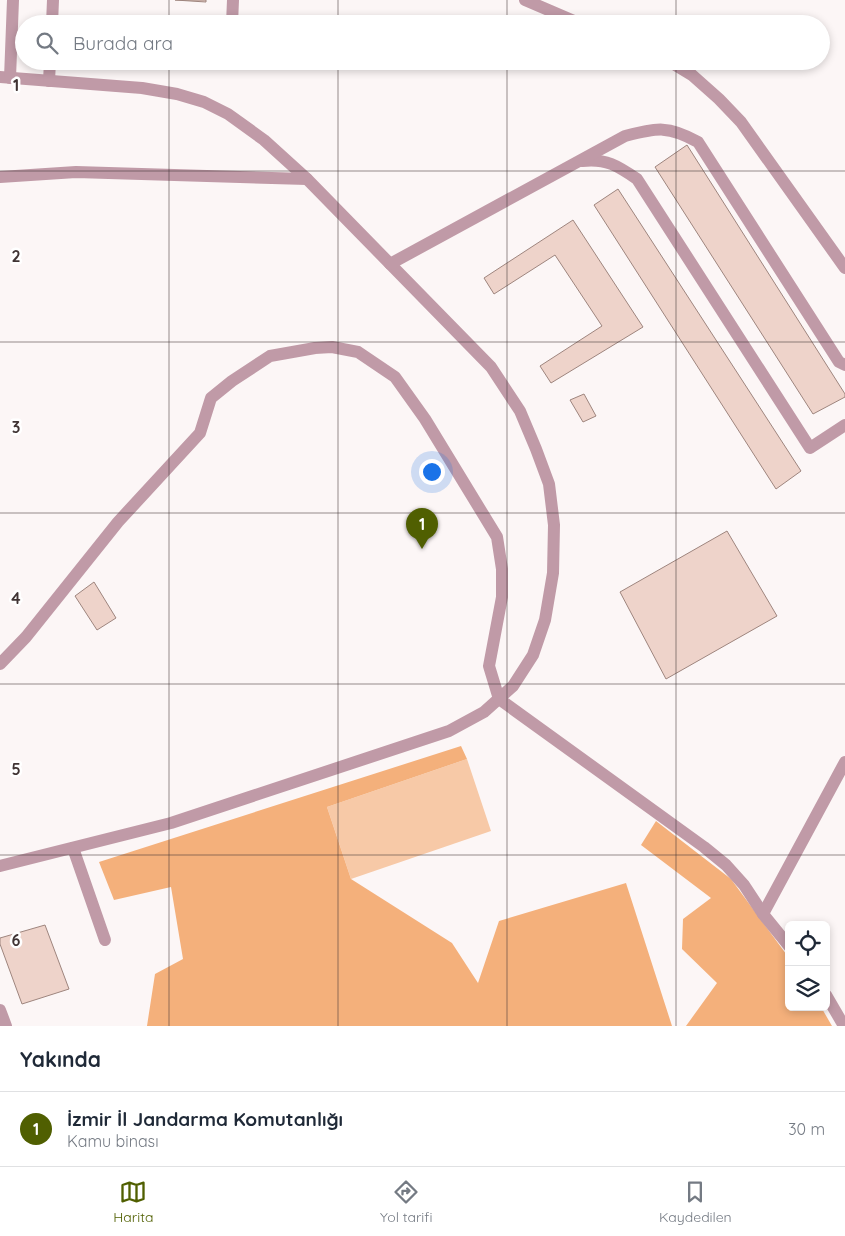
<!DOCTYPE html>
<html lang="tr">
<head>
<meta charset="utf-8">
<style>
  :root { --surface:#fff; --page:#f2f2f3; --text:#1f2937; --muted:#747a83; --line:#e0e1e3; --accent:#505f01 }
  body { margin:0; font-family:Quicksand,sans-serif; background:var(--page); color:var(--text) }
  .controls { position:absolute; right:15px; bottom:15px; display:grid; overflow:hidden; border-radius:8px; box-shadow:0 2px 8px #0003 }
  .controls button { width:45px; height:45px; display:grid; place-items:center; padding:0; border:0; border-bottom:1px solid var(--line); background:var(--surface); color:var(--text); font:25px sans-serif }
  .you { position:absolute; left:431px; top:471px; width:18px; height:18px; margin:-12px; border:4px solid #fff; border-radius:50%; background:#1a73e8; box-shadow:0 0 0 8px #1a73e833 }
  .badge { display:grid; place-items:center; width:32px; height:32px; border-radius:50%; background:var(--accent); color:#fff; font-size:16px; font-weight:700 }
  .pin { position:absolute; translate:-50% -41px; filter:drop-shadow(0 1px 2px #0008) }
  .pin::after { content:''; position:absolute; top:26px; width:18px; height:15px; background:inherit; clip-path:polygon(0 0,100% 0,50% 100%) }
  .list { margin:0; padding:0; list-style:none }
  h2 { display:flex; justify-content:space-between; align-items:center; height:65px; margin:0; padding:0 20px; font-size:21px }
  h2 small { font-size:16px; font-weight:400; color:var(--muted) }
  .list li { display:grid; grid-template-columns:32px 1fr auto; gap:15px; align-items:center; box-sizing:border-box; height:75px; padding:0 20px; border-top:1px solid var(--line) }
  .list b { display:block; font-size:19px; white-space:nowrap }
  .list p { margin:0; font-size:16px; white-space:nowrap; color:var(--muted) }
  .list em { font-size:16px; font-style:normal; color:var(--muted) }
  .icon { flex:none; width:28px; height:28px; fill:none; stroke:currentColor; stroke-width:2; stroke-linecap:round; stroke-linejoin:round }
  .map { position:relative; flex:none; width:845px; height:1026px; overflow:hidden }
  .search { position:absolute; background:var(--surface); box-shadow:0 2px 8px #0003; left:15px; right:15px; top:15px; height:55px; display:flex; align-items:center; gap:12px; box-sizing:border-box; padding:0 18px; border-radius:28px; color:var(--muted); font-size:19px }
  .sheet { height:140px; background:var(--surface) }
  nav { display:flex; justify-content:space-around; align-items:center; box-sizing:border-box; height:70px; border-top:1px solid var(--line); background:var(--surface); font-size:14px; color:var(--muted) }
  nav a { display:grid; justify-items:center; gap:2px }
  nav .on { color:var(--accent) }
  .map>svg:first-child { display:block }
  .green { fill:#f7c9a7 }
  .forest { fill:#f4b07b }
  .building { fill:#eed3ca; stroke:#9e857e }
  .lines { fill:none; stroke-linecap:round; stroke-linejoin:round }
  .minor { stroke:#c09aa7; stroke-width:12 }
  .grid { fill:none; stroke:#403434; stroke-width:1; stroke-opacity:0.55 }
  .grid-label { font-size:16px; text-anchor:middle; font-weight:bold; fill:#403434; stroke:#fff; stroke-width:5; stroke-linejoin:round; paint-order:stroke }
</style>
</head>
<body>
<div class="map">
<svg width="845" height="1026" viewBox="0 0 845 1026">
  <rect width="100%" height="100%" fill="#fcf6f6"/>
  <polygon class="green" points="467,759 491,831 351,879 327,807"/>
  <g class="forest">
    <polygon points="461,746 467,759 327,807 351,879 452,943 478,983 499,921 626,883 672,1026 147,1026 155,974 183,959 171,887 114,900 99,862"/>
    <polygon points="656,821 731,879 789,958 789,1007 821,1007 832,1026 686,1026 717,983 682,949 683,919 711,898 641,845"/>
  </g>
  <g class="building">
    <polygon points="175,0 206,0 206,2"/>
    <polygon points="687,145 845,394 845,397 813,414 655,167"/>
    <polygon points="618,189 801,471 776,489 594,205"/>
    <polygon points="573,220 643,327 551,383 540,366 602,326 555,255 494,294 484,278"/>
    <polygon points="584,394 596,416 583,422 570,400"/>
    <polygon points="727,531 777,616 666,679 620,592"/>
    <polygon points="94,582 116,618 97,630 75,596"/>
    <polygon points="45,925 69,989 22,1004 0,944 0,938"/>
  </g>
  <g class="lines">
    <g class="minor">
      <polyline points="525,0 581,24"/>
      <polyline points="52,24 53,0"/>
      <polyline points="232,24 233,0"/>
      <polyline points="669,61 692,75 719,99 741,122 845,268"/>
      <polyline points="0,77 142,88 177,94 204,102 228,114 264,140 307,179 491,367 520,411 536,449 549,484 554,525 553,573 545,620 533,655 513,686 484,712 449,731 171,823 0,866"/>
      <polyline points="10,78 13,0"/>
      <polyline points="49,81 50,61"/>
      <path d="M582 161C606 158 618 166 637 179L810 448 845 425"/>
      <polyline points="0,177 76,172 307,179"/>
      <path d="M390 264 625 136C657 128 668 125 698 142L839 362 845 365"/>
      <polyline points="0,664 26,637 118,522 200,433 211,398 232,381 270,356 315,348 332,347 358,352 395,377 425,419 497,537 502,569 502,597 489,666 499,699 704,847 726,865 744,885 763,914 789,946"/>
      <polyline points="73,848 105,940"/>
      <polyline points="763,914 845,762"/>
      <polyline points="826,995 844,1026"/>
      <polyline points="0,1010 6,1026"/>
    </g>
  </g>
  <path class="grid" d="M169 0V24M338 0V24M507 0V24M676 0V24M169 61V1026M338 61V1026M507 61V1026M676 61V1026M0 171H845M0 342H845M0 513H845M0 684H845M0 855H845"/>
  <g class="grid-label">
    <text x="16" y="91">1</text>
    <text x="16" y="262">2</text>
    <text x="16" y="433">3</text>
    <text x="16" y="604">4</text>
    <text x="16" y="775">5</text>
    <text x="16" y="946">6</text>
  </g>
</svg>
<div class="controls">
<button><svg class="icon" aria-label="locate" viewBox="0 0 24 24"><circle cx="12" cy="12" r="6"/><path d="M12 2v4M12 18v4M2 12h4M18 12h4"/></svg></button>
<button><svg class="icon" aria-label="layers" viewBox="0 0 24 24"><path d="M12 4l9 5-9 5-9-5zM3 14l9 5 9-5"/></svg></button>
</div>
<div class="you"></div>
<div class="pin badge" style="left:422px;top:549px">1</div>
<div class="search"><svg class="icon" aria-label="search" viewBox="0 0 24 24"><circle cx="10" cy="10" r="6"/><path d="M15 15l6 6"/></svg>Burada ara</div>
</div>
<section class="sheet">
<h2>Yakında<small></small></h2>
<ul class="list">
<li><span class="badge">1</span><div><b>İzmir İl Jandarma Komutanlığı</b><p>Kamu binası</p></div><em>30 m</em></li>
</ul>
</section>
<nav>
<a class="on"><svg class="icon" aria-label="map" viewBox="0 0 24 24"><path d="M3 6l6-2 6 2 6-2v14l-6 2-6-2-6 2zM9 4v14M15 6v14"/></svg>Harita</a>
<a><svg class="icon" aria-label="directions" viewBox="0 0 24 24"><path d="M12 3l9 9-9 9-9-9zM9 14v-3h6M13 9l2 2-2 2"/></svg>Yol tarifi</a>
<a><svg class="icon" aria-label="saved" viewBox="0 0 24 24"><path d="M7 4h10v16l-5-4-5 4z"/></svg>Kaydedilen</a>
</nav>
</body>
</html>
